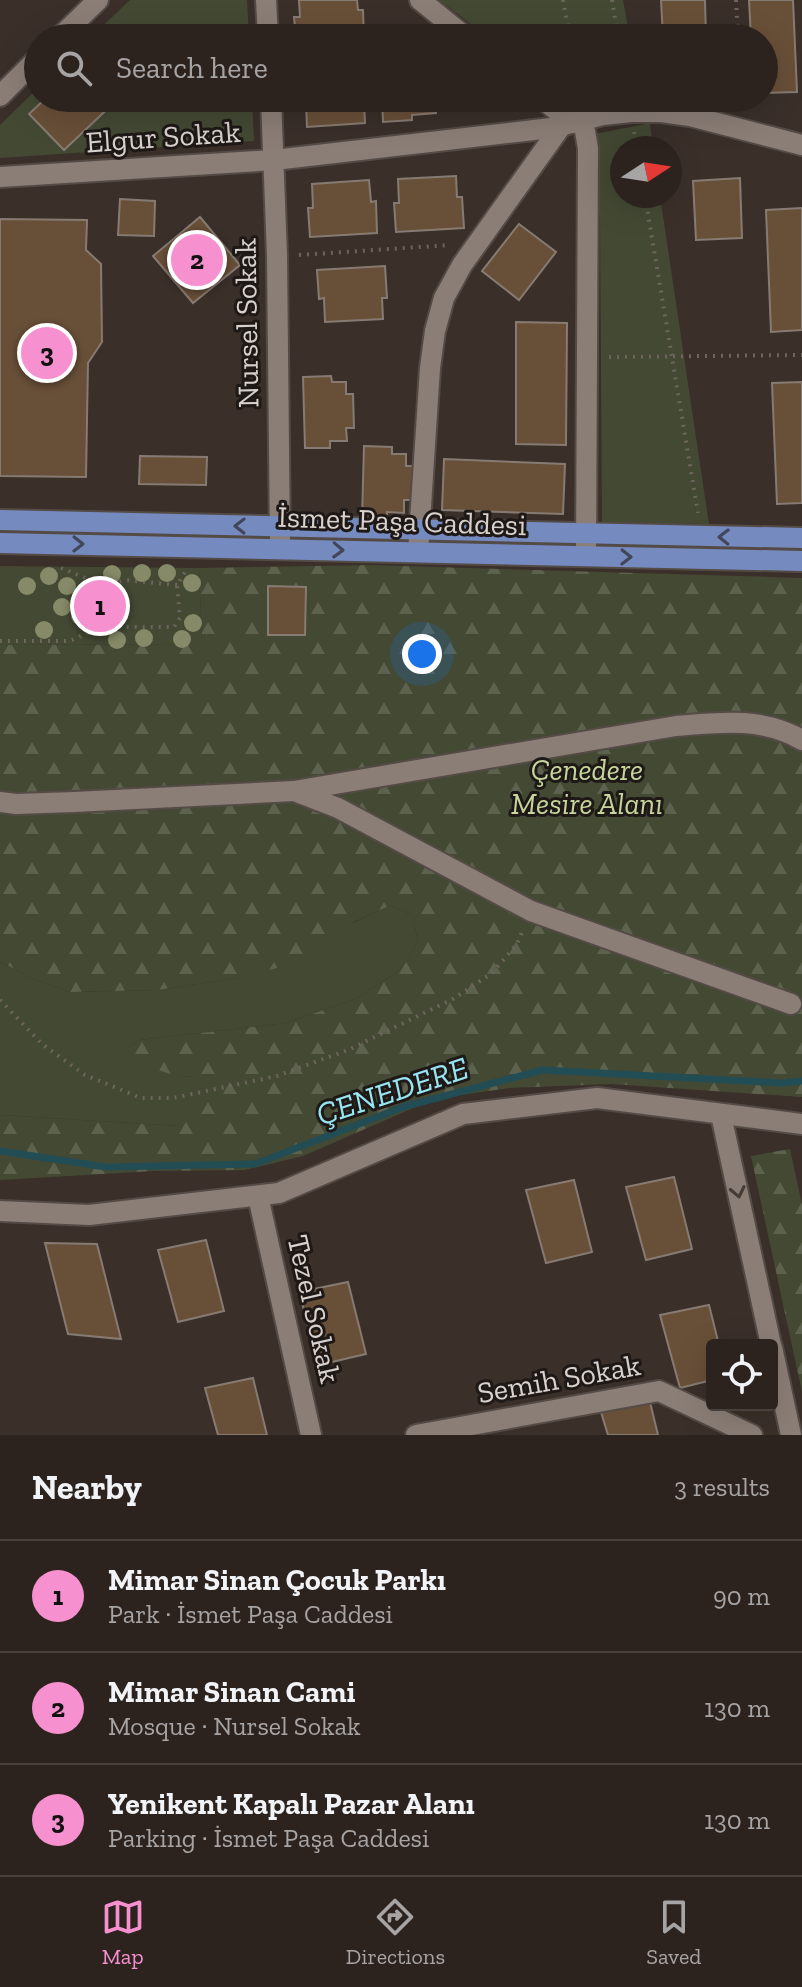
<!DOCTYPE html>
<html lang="en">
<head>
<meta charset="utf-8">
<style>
  :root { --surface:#2c231f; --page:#382f2c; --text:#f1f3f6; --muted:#a6a4a4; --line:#48403d; --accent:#f690cf }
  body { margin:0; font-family:"Zilla Slab",serif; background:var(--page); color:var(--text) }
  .controls { position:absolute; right:24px; bottom:24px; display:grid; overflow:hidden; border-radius:8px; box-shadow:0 8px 32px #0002 }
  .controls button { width:72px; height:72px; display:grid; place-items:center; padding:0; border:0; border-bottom:2px solid var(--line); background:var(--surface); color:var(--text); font:40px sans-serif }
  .compass { position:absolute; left:610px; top:136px; width:72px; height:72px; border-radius:50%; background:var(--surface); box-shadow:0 8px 32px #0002; rotate:78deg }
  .you { position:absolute; left:422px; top:654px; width:28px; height:28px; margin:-20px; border:6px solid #fff; border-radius:50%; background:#1a73e8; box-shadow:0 0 0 12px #1a73e833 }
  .badge { display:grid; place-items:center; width:52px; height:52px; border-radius:50%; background:var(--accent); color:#111; font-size:26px; font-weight:700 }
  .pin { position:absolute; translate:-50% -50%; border:4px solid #fff; box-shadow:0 2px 8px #0006 }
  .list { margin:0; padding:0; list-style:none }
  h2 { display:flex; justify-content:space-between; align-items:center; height:104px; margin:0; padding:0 32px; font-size:34px }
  h2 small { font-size:26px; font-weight:400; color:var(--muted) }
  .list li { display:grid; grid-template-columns:52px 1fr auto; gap:24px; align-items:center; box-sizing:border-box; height:112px; padding:0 32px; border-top:2px solid var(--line) }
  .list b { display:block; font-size:30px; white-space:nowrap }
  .list p { margin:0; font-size:26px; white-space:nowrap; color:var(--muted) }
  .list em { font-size:26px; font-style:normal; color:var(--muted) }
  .icon { flex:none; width:44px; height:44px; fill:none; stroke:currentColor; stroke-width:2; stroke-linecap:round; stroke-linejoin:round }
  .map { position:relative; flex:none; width:802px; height:1435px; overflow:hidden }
  .search { position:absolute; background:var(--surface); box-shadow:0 8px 32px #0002; left:24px; right:24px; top:24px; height:88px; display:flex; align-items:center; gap:20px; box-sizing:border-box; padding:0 28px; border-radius:44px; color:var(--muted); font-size:30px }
  .sheet { height:440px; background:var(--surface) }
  nav { display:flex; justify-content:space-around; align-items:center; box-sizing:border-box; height:112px; border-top:2px solid var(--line); background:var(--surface); font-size:22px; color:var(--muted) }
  nav a { display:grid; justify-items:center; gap:4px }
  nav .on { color:var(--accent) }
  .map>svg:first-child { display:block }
  .green { fill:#434933 }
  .forest { fill:url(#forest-firs) }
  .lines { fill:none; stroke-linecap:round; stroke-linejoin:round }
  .stream { stroke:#234d54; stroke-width:7 }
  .building { fill:#684f38; stroke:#867b72; stroke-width:2 }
  .minor-casing { stroke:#544b46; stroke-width:24 }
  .major-casing { stroke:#544b46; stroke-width:24 }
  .path { stroke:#6d645e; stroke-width:4; stroke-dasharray:2 6; stroke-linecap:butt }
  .minor { stroke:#8b7e77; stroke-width:20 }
  .major { stroke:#758abf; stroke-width:20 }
  .tree { fill:#868a68 }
  .oneway { stroke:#41465a }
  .oneway2 { stroke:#443c38 }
  .labels { text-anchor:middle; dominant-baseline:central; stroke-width:6; stroke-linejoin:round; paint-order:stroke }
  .street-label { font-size:30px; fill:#d8d1cd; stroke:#1e1916 }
  .park-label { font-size:30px; font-style:italic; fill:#c5d59b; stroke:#1e1916 }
  .water-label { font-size:32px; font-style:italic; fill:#97e5f2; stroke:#1e1916 }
</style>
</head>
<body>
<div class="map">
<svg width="802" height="1435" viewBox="0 0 802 1435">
  <defs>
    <pattern id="forest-firs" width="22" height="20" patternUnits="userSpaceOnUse" patternTransform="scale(2)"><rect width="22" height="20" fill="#434933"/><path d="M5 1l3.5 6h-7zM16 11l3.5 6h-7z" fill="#5d624f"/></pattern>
  </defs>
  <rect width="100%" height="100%" fill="#3a2f29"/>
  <g class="green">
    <polygon points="130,0 247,0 249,38 90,38"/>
    <polygon points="439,0 623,0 630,38 489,38"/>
    <polygon points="38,88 38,98 252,98 254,141 0,158 0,125"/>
    <polygon points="650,123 653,148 622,148 622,196 660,196 709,524 602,522 600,218 590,135"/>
    <polygon points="0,566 199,568 202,644 0,645"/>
    <polygon points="391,905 413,916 418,942 401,969 358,998 286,1023 140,1040 125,1049 177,1076 199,1077 179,1126 0,1115 0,961 30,978 70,992 158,990 236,978"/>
  </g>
  <g class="forest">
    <polygon points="371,565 802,578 802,1097 611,1084 509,1088 434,1099 303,1156 244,1170 154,1171 0,1180 0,1115 178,1126 198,1077 177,1076 127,1060 125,1049 140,1040 286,1023 358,998 401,969 418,942 413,916 391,905 354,922 281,967 236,978 158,990 70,992 30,978 0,961 0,645 202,644 199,568"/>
    <polygon points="790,1149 802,1205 802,1392 751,1156"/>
  </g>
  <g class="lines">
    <polyline class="stream" points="0,1151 106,1167 255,1164 403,1107 543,1070 782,1083 802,1081"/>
  </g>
  <g class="building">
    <polygon points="299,0 357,0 358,10 363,10 364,38 296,38 294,17 300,17"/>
    <polygon points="661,0 705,0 706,38 663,38"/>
    <polygon points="749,0 793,0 797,92 764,93 764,38 751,38"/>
    <polygon points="46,98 119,98 64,150 29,114"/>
    <polygon points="300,98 368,98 369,102 364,102 365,123 307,127 306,103 300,103"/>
    <polygon points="382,98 435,98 436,113 412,115 412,120 383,122"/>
    <polygon points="456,176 457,197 462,197 464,228 396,232 394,203 399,203 398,179"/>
    <polygon points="740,178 742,238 696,240 693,181"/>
    <polygon points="369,180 371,202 376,201 377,233 310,237 308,208 313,208 312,184"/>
    <polygon points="120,199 155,201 154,236 118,235"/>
    <polygon points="802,208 802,330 771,332 766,210"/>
    <polygon points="200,217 240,265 193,303 153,256"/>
    <polygon points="0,219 87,220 86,250 101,264 102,342 88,363 86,477 0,476"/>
    <polygon points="519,224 556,252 519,300 482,271"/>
    <polygon points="385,266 387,298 382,298 383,319 325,322 324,298 319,299 317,270"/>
    <polygon points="516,322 567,323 566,445 516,444"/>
    <polygon points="331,376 332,382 346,382 346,394 353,394 354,428 346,428 347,441 330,441 330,448 305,448 303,377"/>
    <polygon points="802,382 802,503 777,504 772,383"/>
    <polygon points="364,446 392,447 392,454 406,454 406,466 413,466 412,500 404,500 404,513 387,512 387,518 362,518"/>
    <polygon points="140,456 207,457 206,485 139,484"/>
    <polygon points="444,459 565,464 563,514 442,510"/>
    <polygon points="268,586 306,587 305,635 268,635"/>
    <polygon points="674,1177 692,1249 646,1260 626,1187"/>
    <polygon points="574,1180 592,1252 546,1263 526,1190"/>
    <polygon points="206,1240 224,1311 178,1322 158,1250"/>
    <polygon points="45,1243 97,1244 121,1339 68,1334"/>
    <polygon points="348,1282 366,1354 319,1365 299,1292"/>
    <polygon points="709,1305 719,1345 712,1345 712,1380 680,1388 660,1315"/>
    <polygon points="253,1378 267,1435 218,1435 205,1388"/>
    <polygon points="650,1402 658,1435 608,1435 601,1412"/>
  </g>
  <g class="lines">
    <g class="minor-casing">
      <g id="minor">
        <polyline points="266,0 268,38"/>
        <polyline points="420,0 467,38"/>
        <polyline points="59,38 98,0"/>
        <polyline points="0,96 38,58"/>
        <polyline points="271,98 277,256 280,544"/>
        <polyline points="541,98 572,123"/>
        <polyline points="583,120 588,148 586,556"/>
        <polyline points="0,177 274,160 551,128 603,115 631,112 661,112 690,116 802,145"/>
        <polyline points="418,552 430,368 435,331 444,298 462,265 562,125"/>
        <polyline points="294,791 338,808 531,911 791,1004"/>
        <path d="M0 802 16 804 74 802 294 791 676 726C721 722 762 717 802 740"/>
        <polyline points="721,1115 771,1345"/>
        <polyline points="258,1196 311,1435"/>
        <polyline points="0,1211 89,1215 279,1193 463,1114 597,1098 802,1124"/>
        <polyline points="772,1347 791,1435"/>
        <polyline points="416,1435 659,1391 752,1435"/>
      </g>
    </g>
    <g class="major-casing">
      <g id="major">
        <polyline points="0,520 802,538"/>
        <polyline points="0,543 802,561"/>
      </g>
    </g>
    <g class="path">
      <polyline points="563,0 570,38"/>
      <polyline points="612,0 618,38"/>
      <polyline points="736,0 738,38"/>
      <polyline points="634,132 637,148"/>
      <polyline points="645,196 698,513"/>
      <polyline points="299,255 450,245"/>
      <polyline points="609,357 802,355"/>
      <polyline points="61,568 105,586"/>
      <path d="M177 585 125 580 105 586C103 602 103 617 117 627H174L180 618 177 585 187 569"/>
      <polyline points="0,641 70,641 110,622"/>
      <polyline points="0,1000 42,1044 85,1075 141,1098 173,1098 277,1076 348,1050 453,999 492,973 517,944 522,932"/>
    </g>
    <use href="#minor" class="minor"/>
    <use href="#major" class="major"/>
  </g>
  <g class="tree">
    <circle cx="142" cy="573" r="9"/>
    <circle cx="167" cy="573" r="9"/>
    <circle cx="112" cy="574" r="9"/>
    <circle cx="49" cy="576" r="9"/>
    <circle cx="192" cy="583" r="9"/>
    <circle cx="27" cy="586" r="9"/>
    <circle cx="67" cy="586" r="9"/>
    <circle cx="62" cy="607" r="9"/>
    <circle cx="80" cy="616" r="9"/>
    <circle cx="193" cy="623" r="9"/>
    <circle cx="44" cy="630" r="9"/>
    <circle cx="144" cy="638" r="9"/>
    <circle cx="182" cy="639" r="9"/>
    <circle cx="117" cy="640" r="9"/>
  </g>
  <defs><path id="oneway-chevron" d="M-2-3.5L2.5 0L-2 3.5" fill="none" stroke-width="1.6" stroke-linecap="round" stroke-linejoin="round" transform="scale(2)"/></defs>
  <g class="oneway">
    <use href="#oneway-chevron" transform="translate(240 526) rotate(-179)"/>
    <use href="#oneway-chevron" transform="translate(724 537) rotate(-179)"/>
    <use href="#oneway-chevron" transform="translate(78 544) rotate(1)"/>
    <use href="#oneway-chevron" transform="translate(338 550) rotate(2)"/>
    <use href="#oneway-chevron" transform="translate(626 557) rotate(1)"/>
  </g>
  <use class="oneway2" href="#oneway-chevron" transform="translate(738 1192) rotate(78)"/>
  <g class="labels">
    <g class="street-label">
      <text transform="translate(163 137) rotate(-4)">Elgur Sokak</text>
      <text transform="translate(247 323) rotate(-91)">Nursel Sokak</text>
      <text transform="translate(402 521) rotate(2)">İsmet Paşa Caddesi</text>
      <text transform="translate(314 1309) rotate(77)">Tezel Sokak</text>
      <text transform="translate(559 1379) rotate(-10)">Semih Sokak</text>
    </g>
    <g class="park-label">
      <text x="587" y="770">Çenedere<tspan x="587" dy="34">Mesire Alanı</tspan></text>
    </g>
    <g class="water-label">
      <text transform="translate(392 1091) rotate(-18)">ÇENEDERE</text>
    </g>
  </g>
</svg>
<div class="controls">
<button><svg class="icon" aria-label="locate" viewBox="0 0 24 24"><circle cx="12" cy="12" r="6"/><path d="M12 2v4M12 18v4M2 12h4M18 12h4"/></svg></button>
</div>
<svg class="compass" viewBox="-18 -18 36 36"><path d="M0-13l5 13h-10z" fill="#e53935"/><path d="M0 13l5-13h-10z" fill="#a6a4a4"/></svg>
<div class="you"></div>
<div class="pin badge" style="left:100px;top:606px">1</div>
<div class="pin badge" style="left:197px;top:260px">2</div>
<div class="pin badge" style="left:47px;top:353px">3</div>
<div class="search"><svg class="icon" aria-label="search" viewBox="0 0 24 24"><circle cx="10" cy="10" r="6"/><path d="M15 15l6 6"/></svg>Search here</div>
</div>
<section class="sheet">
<h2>Nearby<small>3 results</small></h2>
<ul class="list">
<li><span class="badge">1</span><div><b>Mimar Sinan Çocuk Parkı</b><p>Park · İsmet Paşa Caddesi</p></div><em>90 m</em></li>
<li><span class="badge">2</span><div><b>Mimar Sinan Cami</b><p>Mosque · Nursel Sokak</p></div><em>130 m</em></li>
<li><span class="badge">3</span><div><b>Yenikent Kapalı Pazar Alanı</b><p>Parking · İsmet Paşa Caddesi</p></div><em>130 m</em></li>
</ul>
</section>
<nav>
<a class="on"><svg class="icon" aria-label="map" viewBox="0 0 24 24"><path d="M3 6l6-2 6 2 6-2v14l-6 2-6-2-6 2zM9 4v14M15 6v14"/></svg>Map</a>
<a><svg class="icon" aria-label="directions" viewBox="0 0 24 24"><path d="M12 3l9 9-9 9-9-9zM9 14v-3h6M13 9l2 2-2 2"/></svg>Directions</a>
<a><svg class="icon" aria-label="saved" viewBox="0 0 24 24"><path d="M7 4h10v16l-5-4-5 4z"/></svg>Saved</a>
</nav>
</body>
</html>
